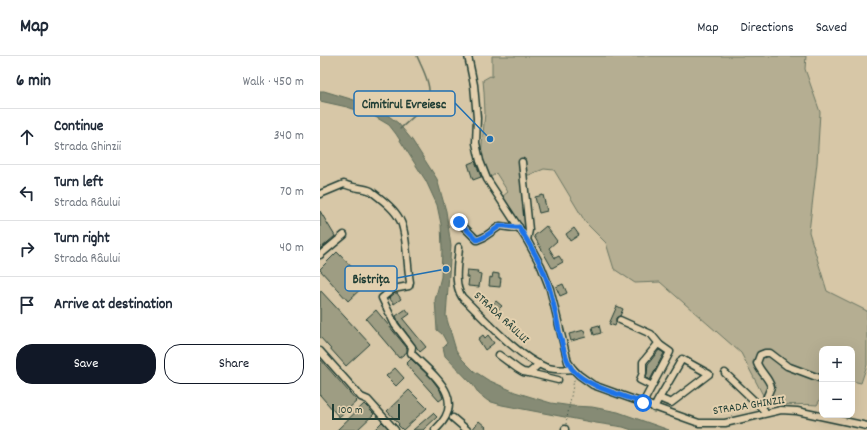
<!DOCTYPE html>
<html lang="en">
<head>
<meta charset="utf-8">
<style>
  :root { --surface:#fff; --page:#f6f6f7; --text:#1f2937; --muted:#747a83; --line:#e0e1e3; --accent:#111827 }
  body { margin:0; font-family:Dekko,sans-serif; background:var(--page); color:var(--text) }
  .controls { position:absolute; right:12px; bottom:12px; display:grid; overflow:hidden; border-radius:8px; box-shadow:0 4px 16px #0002 }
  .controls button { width:36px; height:36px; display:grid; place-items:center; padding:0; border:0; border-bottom:1px solid var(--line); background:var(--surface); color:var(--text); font:20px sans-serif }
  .scale { position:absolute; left:12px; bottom:10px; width:68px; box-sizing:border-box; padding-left:4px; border:2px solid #1f3d34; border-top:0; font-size:11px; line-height:14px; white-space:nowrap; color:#1f3d34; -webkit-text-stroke:3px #e3d0ae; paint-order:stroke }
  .stop { position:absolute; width:12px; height:12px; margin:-9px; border:3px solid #1a73e8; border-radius:50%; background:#fff }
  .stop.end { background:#1a73e8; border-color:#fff; box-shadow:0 1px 4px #0008 }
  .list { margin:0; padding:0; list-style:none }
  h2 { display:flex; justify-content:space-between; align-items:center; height:52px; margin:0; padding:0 16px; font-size:17px }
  h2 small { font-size:13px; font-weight:400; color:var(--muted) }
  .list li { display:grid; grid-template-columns:26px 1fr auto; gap:12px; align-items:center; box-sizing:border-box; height:56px; padding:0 16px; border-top:1px solid var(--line) }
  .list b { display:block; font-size:15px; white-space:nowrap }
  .list p { margin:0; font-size:13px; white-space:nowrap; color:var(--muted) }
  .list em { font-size:13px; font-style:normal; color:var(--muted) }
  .actions { display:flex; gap:8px; padding:12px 16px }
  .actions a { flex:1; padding:9px 0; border:1px solid var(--accent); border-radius:16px; text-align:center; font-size:14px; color:var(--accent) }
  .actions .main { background:var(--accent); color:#fff }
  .icon { flex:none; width:22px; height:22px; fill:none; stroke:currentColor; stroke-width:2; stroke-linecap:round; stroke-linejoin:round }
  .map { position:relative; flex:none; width:547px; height:374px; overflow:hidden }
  header { display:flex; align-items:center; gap:24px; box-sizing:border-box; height:56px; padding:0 20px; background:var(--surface); border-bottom:1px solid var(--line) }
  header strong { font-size:19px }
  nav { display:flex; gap:22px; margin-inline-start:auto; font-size:14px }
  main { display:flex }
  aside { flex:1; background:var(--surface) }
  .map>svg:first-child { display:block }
  .green { fill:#b5ae92; stroke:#6a7663 }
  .water { fill:#868b74; stroke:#5d6c5a }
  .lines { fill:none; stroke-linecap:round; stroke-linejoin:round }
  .stream { stroke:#5d6c5a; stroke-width:1.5 }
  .building { fill:#9e9d83; stroke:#1f3d34 }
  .minor-casing { stroke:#1f3d34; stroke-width:9 }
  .path { stroke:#1f3d34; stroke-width:1; stroke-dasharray:1 3; stroke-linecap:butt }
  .minor { stroke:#e3d0ae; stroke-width:6 }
  .route { stroke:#1a73e8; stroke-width:5 }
  .labels { text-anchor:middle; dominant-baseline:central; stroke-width:4; stroke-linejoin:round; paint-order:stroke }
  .street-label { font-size:12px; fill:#1f3d34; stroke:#e3d0ae }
  .leader { fill:none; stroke:#1f6fb2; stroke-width:1.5 }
  .callout-dot { fill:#1f6fb2; stroke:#e3d0ae; stroke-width:1.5 }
  .callout { fill:#e3d0ae; stroke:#1f6fb2; stroke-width:1.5 }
  .callout-label { font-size:13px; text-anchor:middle; font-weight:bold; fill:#1f3d34 }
</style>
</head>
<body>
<header>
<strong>Map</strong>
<nav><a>Map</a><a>Directions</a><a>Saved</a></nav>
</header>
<main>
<aside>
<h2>6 min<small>Walk · 450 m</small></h2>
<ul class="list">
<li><svg class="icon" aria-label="ahead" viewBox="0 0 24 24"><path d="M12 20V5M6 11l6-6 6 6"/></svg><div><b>Continue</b><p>Strada Ghinzii</p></div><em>340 m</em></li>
<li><svg class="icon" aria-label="left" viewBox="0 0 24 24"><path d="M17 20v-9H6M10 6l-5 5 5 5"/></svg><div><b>Turn left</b><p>Strada Râului</p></div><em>70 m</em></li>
<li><svg class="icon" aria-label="right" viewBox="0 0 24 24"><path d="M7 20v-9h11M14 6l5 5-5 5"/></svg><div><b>Turn right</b><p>Strada Râului</p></div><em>40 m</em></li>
<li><svg class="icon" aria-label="arrive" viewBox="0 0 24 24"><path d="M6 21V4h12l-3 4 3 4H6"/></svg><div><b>Arrive at destination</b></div></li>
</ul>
<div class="actions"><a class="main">Save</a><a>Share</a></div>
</aside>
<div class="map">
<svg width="547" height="374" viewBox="0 0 547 374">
  <rect width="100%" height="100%" fill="#d7c7a7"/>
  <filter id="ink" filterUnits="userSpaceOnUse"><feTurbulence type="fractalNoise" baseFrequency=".025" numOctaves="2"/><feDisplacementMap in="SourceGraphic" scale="8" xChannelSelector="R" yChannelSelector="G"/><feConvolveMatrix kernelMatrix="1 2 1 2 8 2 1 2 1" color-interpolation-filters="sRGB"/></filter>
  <g filter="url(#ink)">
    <path class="green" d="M172 0H486L485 13 500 56 497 107 489 176 507 235 547 255V309L541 327 532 325V293H502V340L497 349C479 347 460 352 445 343L421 297 340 226 315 227 294 213 286 187 266 167 234 114 224 113 209 119 201 118 207 174 205 175 183 140 188 136 176 117 170 122 165 113 161 99 165 57 164 36 163 24 170 20 172 21Z"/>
    <polygon class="water" points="0,35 4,35 34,44 65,57 78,67 92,84 117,123 126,155 131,190 126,260 136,294 142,303 154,315 168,324 195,336 231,347 252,350 272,351 298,356 349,374 312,374 303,371 276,367 182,349 168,345 159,338 153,329 125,300 123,291 127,287 122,278 117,274 115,244 121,221 122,193 121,168 117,149 106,125 76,78 69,69 52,59 27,51 0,45"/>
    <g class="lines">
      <path class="stream" d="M80 73C90 63 108 51 109 36 110 25 101 10 97 0"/>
    </g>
    <g class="building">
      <polygon points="155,105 161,121 153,124 148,108"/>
      <polygon points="223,139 227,155 219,157 215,141"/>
      <polygon points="0,155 15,180 0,193"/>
      <polygon points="226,170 237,185 229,192 235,202 239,200 243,206 232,212 214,180"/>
      <polygon points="254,172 259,179 250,185 246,178"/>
      <polygon points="17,196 47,227 28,245 0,214 0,213"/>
      <polygon points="147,214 158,215 157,217 161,218 159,231 148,230 149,221 146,221"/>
      <polygon points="173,217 179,218 179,222 181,222 180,231 169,230 170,221 172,222"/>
      <polygon points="243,228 247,237 240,240 236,231"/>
      <polygon points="0,234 50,288 26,310 0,281"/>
      <polygon points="160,236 166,242 160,247 155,241"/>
      <polygon points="75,237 77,237 81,243 74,248 69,242"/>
      <polygon points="176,245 182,250 177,255 171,250"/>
      <polygon points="297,250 303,253 300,260 296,262 296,267 295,270 289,268"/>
      <polygon points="86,253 90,258 83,263 106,291 100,296 79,267 76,260"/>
      <polygon points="56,254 87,292 87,296 79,302 46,263"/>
      <polygon points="279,269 281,277 274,279 272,271"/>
      <polygon points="264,274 266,281 251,285 249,278"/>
      <polygon points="163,279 165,282 168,279 174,287 165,294 158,283"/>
      <polygon points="339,294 344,297 330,324 326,322 327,317 328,308"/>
      <polygon points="0,303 37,345 19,361 0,339"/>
      <polygon points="91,303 111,322 120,334 123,342 119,345 86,308"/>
      <polygon points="75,312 84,322 76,330 66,320"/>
      <polygon points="89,334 107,352 83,374 78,369 79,368 67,355"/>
      <polygon points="44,348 54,358 37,374 17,374"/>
      <polygon points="113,357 117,361 103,374 93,374"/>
      <polygon points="159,365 166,371 164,374 152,374"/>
      <polygon points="62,366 68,372 66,374 54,374"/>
    </g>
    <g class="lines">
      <g class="minor-casing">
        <g id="minor">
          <polyline points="148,0 154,29 157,62 156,87 160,105 167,123 207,184 221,210 230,233 248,306 253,313 259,319 273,329 379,367 405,367 461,354 477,355 547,370"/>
          <polyline points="202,106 209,174 207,184"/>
          <path d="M0 138 24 128C35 133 43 131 51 135 61 143 74 152 80 164 87 176 87 210 90 226L89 230 73 233 62 242 75 269 92 291 91 297C113 319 149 343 115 374"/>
          <polyline points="139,166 157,184 164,181 180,170 194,172 199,171"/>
          <path d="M139 191C138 207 133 227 142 241 163 261 198 301 225 311 234 314 243 314 253 313"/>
          <polyline points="0,199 24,179"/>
          <polyline points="300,264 331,278 340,289"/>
          <polyline points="0,295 41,341 48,344 75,374"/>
          <polyline points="179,299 198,313 203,316 209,317 219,308"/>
          <polyline points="209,317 238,324"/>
          <polyline points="405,317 444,354"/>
          <path d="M323 347C332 330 341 313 350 296L340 289H337L323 306V317L320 324 332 330"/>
          <polyline points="334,352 337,346 362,303 389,318 351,347 339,342"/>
          <path d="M442 352 451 331C449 322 440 316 437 307L440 299 445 297H450L467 310 502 323"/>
          <polyline points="133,362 147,374"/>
          <polyline points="245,374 245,373"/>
        </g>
      </g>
      <polyline class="path" points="246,368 254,324 256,323"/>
      <use href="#minor" class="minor"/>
    </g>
  </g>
  <g class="lines" filter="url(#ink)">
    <path class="route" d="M139 166 157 184 164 181 180 170C187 169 192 172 199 171 211 191 224 211 230 234 236 253 241 298 252 313 267 331 302 339 323 347"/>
  </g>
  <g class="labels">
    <g class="street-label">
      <text transform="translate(181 262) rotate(43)">STRADA RÂULUI</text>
      <text transform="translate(429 350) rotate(-9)">STRADA GHINZII</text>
    </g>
  </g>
  <path class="leader" d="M170 83L135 47M126 213L77 222"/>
  <g class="callout-dot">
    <circle cx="170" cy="83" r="4"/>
    <circle cx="126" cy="213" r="4"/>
  </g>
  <g class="callout">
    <rect x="34" y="35" width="101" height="25" rx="4"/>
    <rect x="25" y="210" width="52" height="25" rx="4"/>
  </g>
  <g class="callout-label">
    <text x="84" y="52">Cimitirul Evreiesc</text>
    <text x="51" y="227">Bistrița</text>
  </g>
</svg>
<div class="controls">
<button>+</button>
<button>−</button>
</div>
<div class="scale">100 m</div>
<div class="stop" style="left:323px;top:347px"></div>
<div class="stop end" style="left:139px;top:166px"></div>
</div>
</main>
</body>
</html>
